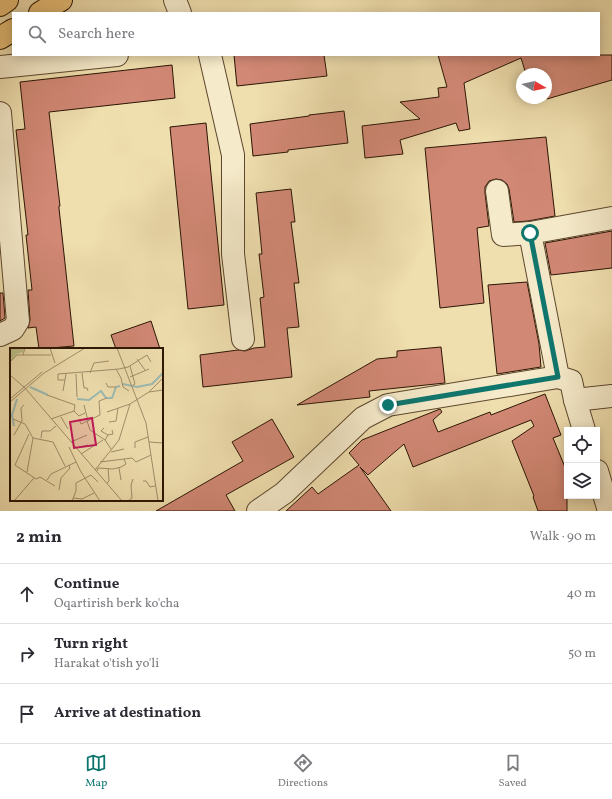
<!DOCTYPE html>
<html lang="en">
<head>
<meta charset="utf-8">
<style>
  :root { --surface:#fff; --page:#f7f7f7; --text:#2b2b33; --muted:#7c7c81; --line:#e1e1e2; --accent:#0f766e }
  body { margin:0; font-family:Vollkorn,serif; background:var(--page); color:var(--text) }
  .controls { position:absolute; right:12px; bottom:12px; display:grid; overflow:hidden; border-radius:0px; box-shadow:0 2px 10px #0003 }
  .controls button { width:36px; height:36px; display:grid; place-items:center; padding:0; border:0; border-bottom:1px solid var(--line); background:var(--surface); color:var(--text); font:20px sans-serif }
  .compass { position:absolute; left:516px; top:68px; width:36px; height:36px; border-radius:50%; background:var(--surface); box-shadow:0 2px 10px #0003; rotate:99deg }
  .stop { position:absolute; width:12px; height:12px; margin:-9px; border:3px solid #0f766e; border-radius:50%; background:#fff }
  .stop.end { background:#0f766e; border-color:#fff; box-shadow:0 1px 4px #0008 }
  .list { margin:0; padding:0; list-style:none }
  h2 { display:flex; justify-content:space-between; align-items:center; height:52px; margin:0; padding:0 16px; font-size:17px }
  h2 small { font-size:13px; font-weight:400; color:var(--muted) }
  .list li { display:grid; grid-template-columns:26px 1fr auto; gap:12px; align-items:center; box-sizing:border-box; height:60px; padding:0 16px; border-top:1px solid var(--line) }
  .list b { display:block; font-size:15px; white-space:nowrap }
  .list p { margin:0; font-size:13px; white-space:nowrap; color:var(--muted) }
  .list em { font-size:13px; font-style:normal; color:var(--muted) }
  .icon { flex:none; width:22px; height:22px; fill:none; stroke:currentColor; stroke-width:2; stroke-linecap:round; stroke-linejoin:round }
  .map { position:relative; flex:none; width:612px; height:511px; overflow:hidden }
  .search { position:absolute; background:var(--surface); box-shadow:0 2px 10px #0003; left:12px; right:12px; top:12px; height:44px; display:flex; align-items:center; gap:10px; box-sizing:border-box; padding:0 14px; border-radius:0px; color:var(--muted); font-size:15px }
  .sheet { height:232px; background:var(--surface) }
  nav { display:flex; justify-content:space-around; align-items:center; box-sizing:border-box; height:56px; border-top:1px solid var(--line); background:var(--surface); font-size:11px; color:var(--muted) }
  nav a { display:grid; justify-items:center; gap:2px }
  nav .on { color:var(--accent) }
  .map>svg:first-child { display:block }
  .building { fill:#d18875; stroke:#2b1503 }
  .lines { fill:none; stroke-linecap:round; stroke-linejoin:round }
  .minor-casing { stroke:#5c472e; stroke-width:24 }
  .major-casing { stroke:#2b1503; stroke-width:24 }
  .minor { stroke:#f5eaca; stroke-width:22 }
  .major { stroke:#e8bf77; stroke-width:22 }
  .route { stroke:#0f766e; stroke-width:5 }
  .inset-river { fill:none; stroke:#9cbbb3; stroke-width:2 }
  .inset-road { fill:none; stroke:#a18e6a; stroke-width:1 }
  .view { fill:#c2185b; fill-opacity:0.15; stroke:#c2185b; stroke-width:2 }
  .inset-edge { fill:none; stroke:#2b1503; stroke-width:2 }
</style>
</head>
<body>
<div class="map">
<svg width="612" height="511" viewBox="0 0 612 511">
  <rect width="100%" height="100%" fill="#efdeae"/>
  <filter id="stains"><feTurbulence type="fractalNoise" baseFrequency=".005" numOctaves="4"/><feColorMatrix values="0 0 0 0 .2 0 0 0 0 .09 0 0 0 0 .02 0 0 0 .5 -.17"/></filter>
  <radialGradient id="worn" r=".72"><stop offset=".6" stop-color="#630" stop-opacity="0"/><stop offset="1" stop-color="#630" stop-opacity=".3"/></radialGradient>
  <g class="building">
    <polygon points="234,55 324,55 327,76 237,86"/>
    <polygon points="438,55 612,55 612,80 547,99 546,74 526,74 521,58 464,83 470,129 459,131 456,123 400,140 403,154 365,158 362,126 420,119 400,102 439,97 438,88 447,87"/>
    <polygon points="172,65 175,98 49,112 60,206 59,206 59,208 74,346 39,349 36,327 28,328 30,320 28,290 32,290 26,235 28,235 16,130 25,129 20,82"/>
    <polygon points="344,111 348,143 288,150 288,152 253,156 250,124 309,116 309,115"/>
    <polygon points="206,123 224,305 188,309 170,127"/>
    <polygon points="546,137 555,216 528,221 514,222 509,189 507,184 502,180 496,179 489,181 485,187 485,193 489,226 477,228 484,303 440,308 425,148"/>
    <polygon points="291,189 295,222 291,222 299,283 294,283 299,327 287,328 292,377 203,387 200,355 238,350 245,351 254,348 265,347 260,298 264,297 259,254 262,254 256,193"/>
    <polygon points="612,231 612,268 551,275 545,243"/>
    <polygon points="527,282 539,344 541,367 497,374 488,285"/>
    <polygon points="0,293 3,293 5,318 0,321"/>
    <polygon points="151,321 160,349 116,349 111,335"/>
    <polygon points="441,347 445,383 369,391 370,397 297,405 377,359 397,357 397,351"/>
    <polygon points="545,394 561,435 553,438 567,472 567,511 538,511 533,497 534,496 512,441 534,426 531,420 413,467 404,444 368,475 360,467 391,511 286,511 312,487 318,494 359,465 349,453 362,440 440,409 442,412 433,420 438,432 490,412 491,415"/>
    <polygon points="272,419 294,457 226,495 235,511 156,511 243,461 232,442"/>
  </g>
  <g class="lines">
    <g class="minor-casing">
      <g id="minor">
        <polyline points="175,0 180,13"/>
        <polyline points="210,55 233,155 233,254 243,339"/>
        <polyline points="0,67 117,55"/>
        <polyline points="0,113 18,321 13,329 0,335"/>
        <polyline points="497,191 503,235 530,233"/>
        <polyline points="558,377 530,233 612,218"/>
        <polyline points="575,400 612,396"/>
        <polyline points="597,471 609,511"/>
        <polyline points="258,511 284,493 363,418 388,405 558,377 571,381 575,400 584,430"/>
      </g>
    </g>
    <g class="major-casing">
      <g id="major">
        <polyline points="0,5 7,0"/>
        <polyline points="40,13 61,0"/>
        <polyline points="0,38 13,30"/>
      </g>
    </g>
    <use href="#minor" class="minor"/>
    <use href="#major" class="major"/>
  </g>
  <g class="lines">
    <polyline class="route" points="388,405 558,377 530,233"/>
  </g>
  <g transform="translate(10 348)">
    <rect width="153" height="153" fill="#efdeae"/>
    <path d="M0 0H14L13 4 7 6 0 14Z" fill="#bdc088"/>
    <path class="inset-river" d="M113 36 127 39 142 36 153 25M20 39 38 47M67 51 79 52 91 43 96 50H102L106 39 110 38M4 78 2 67 7 51"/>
    <path class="inset-road" d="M40 0 45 15M107 0 136 75 148 153M13 7H41M127 11 135 22M0 14 7 7H13L15 0M120 18 125 36 123 37M106 21 111 30 113 39 119 43M72 25 74 40H77L78 43M80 25 84 15 99 13M48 26 109 21 118 19 137 7 141 14M48 26V32H55M66 26 67 49M0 27 15 40 112 153M120 29 139 21M96 35 98 39H106M53 43 56 26M139 44 153 30M37 47 65 57 64 63M0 51 32 24M0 54 34 25 75 0M74 57 78 73M64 63 69 68 75 65M97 64 120 56 139 44 153 42M51 69 58 81M3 71 15 76 23 90 43 94 55 118M41 71 64 63M69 71 71 76 90 67 89 53 97 50M77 73 80 82 95 92 101 101M99 74 106 73 108 60M94 80 91 83 98 87M19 86 5 117 26 131 30 129 45 138M4 87 12 73 11 60 14 57M31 90 32 83H40L46 78M95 92 98 87 103 86 102 82M61 94 77 87M139 94 153 95M59 99 71 124 90 153M66 100 78 97 80 99M125 100V94L138 89M101 104 114 101M71 106 93 92M90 114 122 110 126 114 141 107M109 120 111 132M85 122 109 92 120 56M87 123 88 120 103 121 111 119 116 116 114 111M17 124 23 90M37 132 41 126 66 114M133 133H136L140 139 145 138M97 135 99 133 98 120M49 142 51 130 60 120 59 117M63 150 72 151 84 145M4 153 24 130M62 153 66 143V135L81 127 88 134M118 153 122 150 121 137 123 131"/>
    <path class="view" d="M82 70 86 97 64 100 60 74Z"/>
    <rect width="153" height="153" class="inset-edge"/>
  </g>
  <rect width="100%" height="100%" filter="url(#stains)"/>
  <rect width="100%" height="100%" fill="url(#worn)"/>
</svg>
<div class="controls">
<button><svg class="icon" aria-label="locate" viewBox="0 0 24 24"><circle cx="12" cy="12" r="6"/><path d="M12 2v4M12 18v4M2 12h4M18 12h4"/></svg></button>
<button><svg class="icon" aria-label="layers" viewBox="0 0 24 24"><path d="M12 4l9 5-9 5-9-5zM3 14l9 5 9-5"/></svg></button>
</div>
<svg class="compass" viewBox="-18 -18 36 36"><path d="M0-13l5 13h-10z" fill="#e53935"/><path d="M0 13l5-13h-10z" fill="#7c7c81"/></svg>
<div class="stop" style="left:530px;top:233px"></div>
<div class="stop end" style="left:388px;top:405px"></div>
<div class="search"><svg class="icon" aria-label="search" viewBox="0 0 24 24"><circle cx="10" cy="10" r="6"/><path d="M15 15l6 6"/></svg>Search here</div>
</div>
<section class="sheet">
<h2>2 min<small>Walk · 90 m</small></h2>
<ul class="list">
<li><svg class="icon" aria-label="ahead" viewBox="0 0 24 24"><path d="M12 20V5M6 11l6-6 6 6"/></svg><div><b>Continue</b><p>Oqartirish berk ko'cha</p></div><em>40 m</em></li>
<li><svg class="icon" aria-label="right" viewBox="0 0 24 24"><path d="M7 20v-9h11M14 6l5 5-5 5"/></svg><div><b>Turn right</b><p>Harakat o'tish yo'li</p></div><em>50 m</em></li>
<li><svg class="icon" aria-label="arrive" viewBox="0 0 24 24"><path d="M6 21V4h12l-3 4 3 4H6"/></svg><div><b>Arrive at destination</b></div></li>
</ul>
</section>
<nav>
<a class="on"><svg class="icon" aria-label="map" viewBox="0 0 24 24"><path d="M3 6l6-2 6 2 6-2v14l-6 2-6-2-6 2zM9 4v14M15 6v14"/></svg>Map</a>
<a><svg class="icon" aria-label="directions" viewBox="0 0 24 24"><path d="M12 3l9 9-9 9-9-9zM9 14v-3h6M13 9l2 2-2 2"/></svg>Directions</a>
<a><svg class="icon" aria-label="saved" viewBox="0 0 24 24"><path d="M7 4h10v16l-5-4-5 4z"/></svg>Saved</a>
</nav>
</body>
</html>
